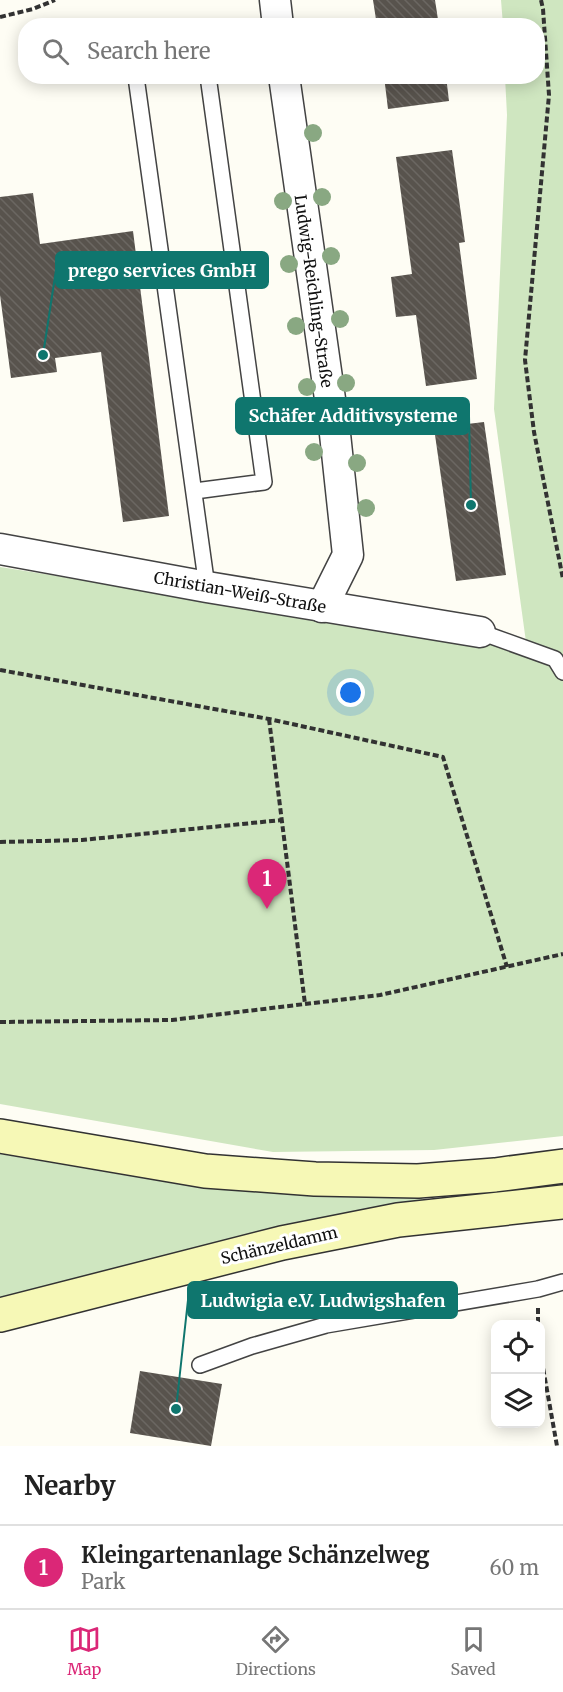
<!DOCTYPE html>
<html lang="en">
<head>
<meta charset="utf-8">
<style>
  :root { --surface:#fff; --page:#f6f6f6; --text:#222; --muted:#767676; --line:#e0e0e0; --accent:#db2777 }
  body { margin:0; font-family:Merriweather,serif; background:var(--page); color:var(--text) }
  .controls { position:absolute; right:18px; bottom:18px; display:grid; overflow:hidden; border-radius:12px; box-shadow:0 3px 15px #0003 }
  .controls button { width:54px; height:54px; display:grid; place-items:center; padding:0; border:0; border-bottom:2px solid var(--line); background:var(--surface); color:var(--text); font:30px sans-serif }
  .you { position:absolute; left:351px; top:693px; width:21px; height:21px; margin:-15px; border:4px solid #fff; border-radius:50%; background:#1a73e8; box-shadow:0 0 0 9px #1a73e833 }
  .badge { display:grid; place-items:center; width:39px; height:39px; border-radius:50%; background:var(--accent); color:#fff; font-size:20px; font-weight:700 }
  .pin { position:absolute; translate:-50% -50px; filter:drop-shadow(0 2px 3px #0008) }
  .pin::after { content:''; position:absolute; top:32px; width:21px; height:18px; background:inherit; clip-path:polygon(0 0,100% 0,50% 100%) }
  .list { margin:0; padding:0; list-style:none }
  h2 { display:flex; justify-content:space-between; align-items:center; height:78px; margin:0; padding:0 24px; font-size:26px }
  h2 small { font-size:20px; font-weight:400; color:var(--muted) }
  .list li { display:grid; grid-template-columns:39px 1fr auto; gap:18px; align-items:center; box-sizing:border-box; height:84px; padding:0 24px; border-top:2px solid var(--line) }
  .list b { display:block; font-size:22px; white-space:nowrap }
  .list p { margin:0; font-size:20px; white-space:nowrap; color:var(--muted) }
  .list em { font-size:20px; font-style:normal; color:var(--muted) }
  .icon { flex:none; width:33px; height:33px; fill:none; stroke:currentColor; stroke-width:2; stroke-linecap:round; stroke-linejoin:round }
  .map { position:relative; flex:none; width:563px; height:1446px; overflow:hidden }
  .search { position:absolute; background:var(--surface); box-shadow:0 3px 15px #0003; left:18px; right:18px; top:18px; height:66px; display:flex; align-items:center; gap:15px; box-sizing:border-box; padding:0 21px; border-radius:24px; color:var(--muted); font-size:22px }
  .sheet { height:162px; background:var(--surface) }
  nav { display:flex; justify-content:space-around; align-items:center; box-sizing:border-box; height:84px; border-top:2px solid var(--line); background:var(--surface); font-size:16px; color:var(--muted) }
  nav a { display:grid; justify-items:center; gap:3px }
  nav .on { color:var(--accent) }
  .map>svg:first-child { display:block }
  .grass { fill:#cfe6c0 }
  .building { fill:url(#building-back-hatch) }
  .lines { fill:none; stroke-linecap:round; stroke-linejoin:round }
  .lane-casing { stroke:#434343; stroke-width:18 }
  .street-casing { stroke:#434343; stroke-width:33 }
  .secondary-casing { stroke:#323232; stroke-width:36 }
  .path { stroke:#323232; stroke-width:4; stroke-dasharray:6 3; stroke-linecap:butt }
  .lane { stroke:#fff; stroke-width:15 }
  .street { stroke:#fff; stroke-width:30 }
  .secondary { stroke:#f6f8b6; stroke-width:33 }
  .tree { fill:#89a882 }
  .labels { text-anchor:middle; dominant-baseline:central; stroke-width:6; stroke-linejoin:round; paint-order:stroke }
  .street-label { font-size:16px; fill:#101010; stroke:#fff }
  .leader { fill:none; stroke:#0f766e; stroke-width:2 }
  .callout-dot { fill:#0f766e; stroke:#fff; stroke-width:2 }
  .callout { fill:#0f766e; stroke:#0f766e; stroke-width:2 }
  .callout-label { font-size:18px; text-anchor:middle; font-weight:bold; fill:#fff }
</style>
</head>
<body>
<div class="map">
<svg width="563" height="1446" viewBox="0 0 563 1446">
  <defs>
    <pattern id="building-back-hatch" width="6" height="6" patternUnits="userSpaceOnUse" patternTransform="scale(1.5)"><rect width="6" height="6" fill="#58534d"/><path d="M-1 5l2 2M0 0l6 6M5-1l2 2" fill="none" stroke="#6b6762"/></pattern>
  </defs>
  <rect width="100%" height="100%" fill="#fefdf4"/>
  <g class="grass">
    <polygon points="501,0 563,0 563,1136 434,1150 273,1152 0,1104 0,567 493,645 526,642 494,409 507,115 505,77 538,76 538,26 503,25"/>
    <polygon points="0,1154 183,1185 330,1193 423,1196 421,1202 0,1300"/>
  </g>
  <g class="building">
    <polygon points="373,0 435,0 439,26 377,26"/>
    <polygon points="384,76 446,76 449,101 388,109"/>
    <polygon points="452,150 465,242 459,243 477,379 426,386 416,315 396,317 391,277 412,274 396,157"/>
    <polygon points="33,193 40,244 133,231 169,516 123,522 101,352 55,358 57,372 11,378 0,295 0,197"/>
    <polygon points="484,422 506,575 456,581 434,428"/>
    <polygon points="140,1371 222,1384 211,1446 130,1433"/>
  </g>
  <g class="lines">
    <g class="lane-casing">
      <g id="lane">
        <polyline points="139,76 136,77 207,587"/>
        <polyline points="195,491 264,482 208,76"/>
        <polyline points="480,632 555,659 563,672"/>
        <polyline points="200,1365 252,1346 326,1325 538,1289 563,1282"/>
      </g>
    </g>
    <g class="street-casing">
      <g id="street">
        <polyline points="275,0 278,26"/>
        <polyline points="284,76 335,434 348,555 322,607"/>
        <polyline points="0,549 207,587 480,632"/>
      </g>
    </g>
    <g class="secondary-casing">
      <g id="secondary">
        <polyline points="0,1136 205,1171 315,1179 418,1181 495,1175 563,1166"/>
        <polyline points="0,1315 282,1243 398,1220 563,1202"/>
      </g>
    </g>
    <g class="path">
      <polyline points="541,0 543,9 549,95 525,360 534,432 563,579"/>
      <polyline points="0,17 33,9 55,0"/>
      <polyline points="0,670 269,719 443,757 507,967"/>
      <polyline points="269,719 305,1004"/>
      <polyline points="0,842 82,840 282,820"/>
      <polyline points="0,1022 172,1020 380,995 563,954"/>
      <polyline points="538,1308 538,1324"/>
      <polyline points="540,1351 557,1446"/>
    </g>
    <use href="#lane" class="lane"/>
    <use href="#street" class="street"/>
    <use href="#secondary" class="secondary"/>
  </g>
  <g class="tree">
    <circle cx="313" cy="133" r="9"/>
    <circle cx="322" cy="197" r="9"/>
    <circle cx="283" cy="201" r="9"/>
    <circle cx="331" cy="256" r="9"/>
    <circle cx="289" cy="264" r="9"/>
    <circle cx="340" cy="319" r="9"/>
    <circle cx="296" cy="326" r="9"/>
    <circle cx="346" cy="383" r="9"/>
    <circle cx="307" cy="387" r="9"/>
    <circle cx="314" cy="452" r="9"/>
    <circle cx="357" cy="463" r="9"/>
    <circle cx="366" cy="508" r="9"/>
  </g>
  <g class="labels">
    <g class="street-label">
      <text transform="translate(314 291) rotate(82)">Ludwig-Reichling-Straße</text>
      <text transform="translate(240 592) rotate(10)">Christian-Weiß-Straße</text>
      <text transform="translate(279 1245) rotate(-13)">Schänzeldamm</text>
    </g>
  </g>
  <path class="leader" d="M43 355L56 270M471 505L469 416M176 1409L188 1300"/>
  <g class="callout-dot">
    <circle cx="43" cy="355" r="6"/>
    <circle cx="471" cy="505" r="6"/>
    <circle cx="176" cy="1409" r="6"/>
  </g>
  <g class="callout">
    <rect x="56" y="252" width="212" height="36" rx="6"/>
    <rect x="236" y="398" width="233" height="36" rx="6"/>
    <rect x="188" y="1282" width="269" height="36" rx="6"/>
  </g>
  <g class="callout-label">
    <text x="162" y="277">prego services GmbH</text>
    <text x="353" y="422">Schäfer Additivsysteme</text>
    <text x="323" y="1307">Ludwigia e.V. Ludwigshafen</text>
  </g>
</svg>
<div class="controls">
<button><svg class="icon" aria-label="locate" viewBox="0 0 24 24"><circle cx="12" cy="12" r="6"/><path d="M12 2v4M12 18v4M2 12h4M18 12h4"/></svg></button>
<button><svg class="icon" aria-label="layers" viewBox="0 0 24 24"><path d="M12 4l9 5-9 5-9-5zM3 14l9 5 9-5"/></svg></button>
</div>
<div class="you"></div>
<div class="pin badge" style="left:267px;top:909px">1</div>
<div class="search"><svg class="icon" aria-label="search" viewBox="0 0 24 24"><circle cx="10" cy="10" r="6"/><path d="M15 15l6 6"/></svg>Search here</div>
</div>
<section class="sheet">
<h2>Nearby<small></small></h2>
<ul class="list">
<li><span class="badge">1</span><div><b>Kleingartenanlage Schänzelweg</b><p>Park</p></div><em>60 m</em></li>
</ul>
</section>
<nav>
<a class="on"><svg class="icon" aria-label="map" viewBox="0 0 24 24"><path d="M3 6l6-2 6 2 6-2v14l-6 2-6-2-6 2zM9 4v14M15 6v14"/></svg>Map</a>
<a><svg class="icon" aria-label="directions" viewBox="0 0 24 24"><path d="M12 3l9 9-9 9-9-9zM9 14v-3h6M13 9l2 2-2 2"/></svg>Directions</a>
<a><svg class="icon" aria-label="saved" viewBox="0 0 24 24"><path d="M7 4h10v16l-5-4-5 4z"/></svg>Saved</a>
</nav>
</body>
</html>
